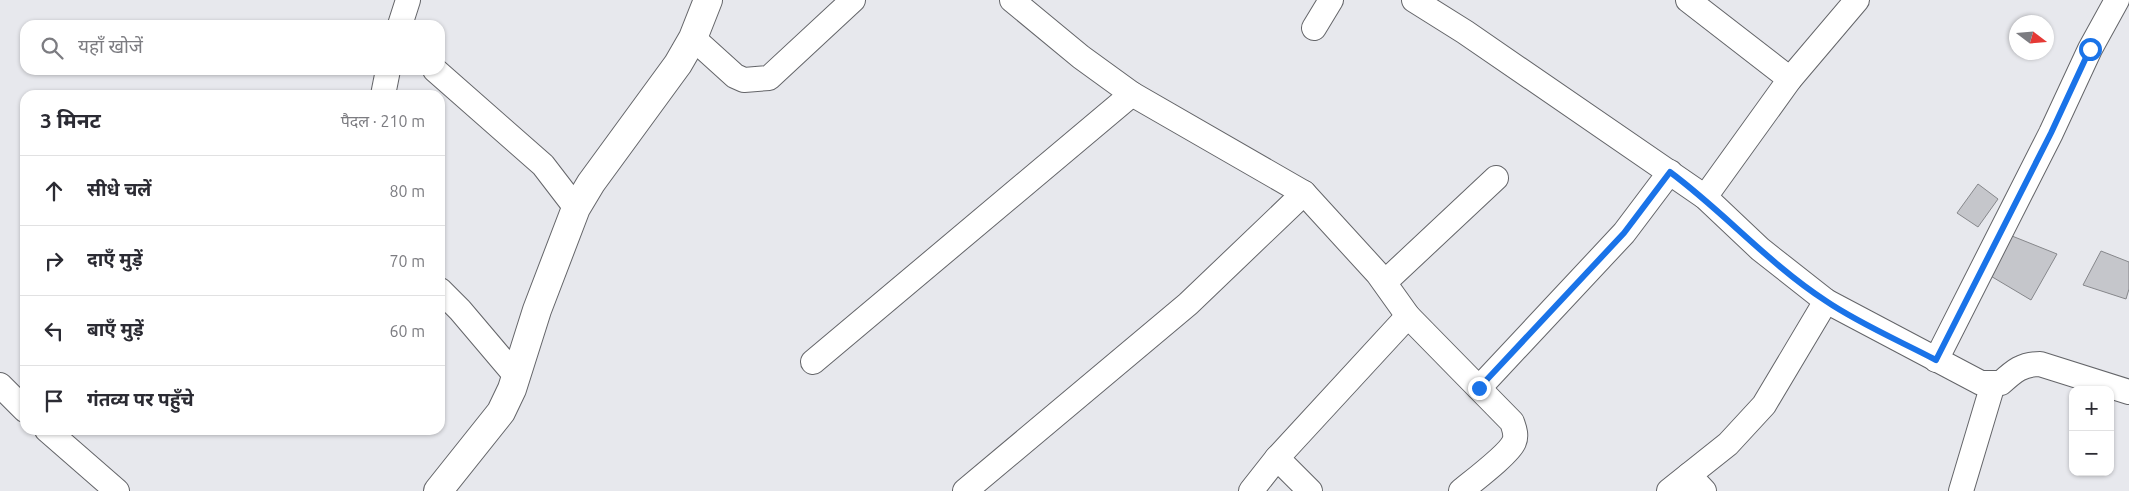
<!DOCTYPE html>
<html lang="hi">
<head>
<meta charset="utf-8">
<style>
  :root { --surface:#fff; --page:#f7f7f7; --text:#2b2b33; --muted:#7c7c81; --line:#e1e1e2 }
  body { margin:0; font-family:Ubuntu,"Noto Sans Devanagari",sans-serif; background:var(--page); color:var(--text) }
  .controls { position:absolute; right:15px; bottom:15px; display:grid; overflow:hidden; border-radius:10px; box-shadow:0 1px 4px #0004 }
  .controls button { width:45px; height:45px; display:grid; place-items:center; padding:0; border:0; border-bottom:1px solid var(--line); background:var(--surface); color:var(--text); font:25px sans-serif }
  .compass { position:absolute; left:2009px; top:15px; width:45px; height:45px; border-radius:50%; background:var(--surface); box-shadow:0 1px 4px #0004; rotate:106deg }
  .stop { position:absolute; width:15px; height:15px; margin:-11px; border:4px solid #1a73e8; border-radius:50%; background:#fff }
  .stop.end { background:#1a73e8; border-color:#fff; box-shadow:0 1px 5px #0008 }
  .list { margin:0; padding:0; list-style:none }
  h2 { display:flex; justify-content:space-between; align-items:center; height:65px; margin:0; padding:0 20px; font-size:21px }
  h2 small { font-size:16px; font-weight:400; color:var(--muted) }
  .list li { display:grid; grid-template-columns:32px 1fr auto; gap:15px; align-items:center; box-sizing:border-box; height:70px; padding:0 20px; border-top:1px solid var(--line) }
  .list b { display:block; font-size:19px; white-space:nowrap }
  .list em { font-size:16px; font-style:normal; color:var(--muted) }
  .icon { flex:none; width:28px; height:28px; fill:none; stroke:currentColor; stroke-width:2; stroke-linecap:round; stroke-linejoin:round }
  .map { position:relative; flex:none; width:2129px; height:491px; overflow:hidden }
  .search { position:absolute; background:var(--surface); box-shadow:0 1px 4px #0004; left:20px; top:20px; width:425px; height:55px; display:flex; align-items:center; gap:12px; box-sizing:border-box; padding:0 18px; border-radius:15px; color:var(--muted); font-size:19px }
  .panel { position:absolute; background:var(--surface); box-shadow:0 1px 4px #0004; left:20px; top:90px; width:425px; height:345px; border-radius:15px }
  .map>svg:first-child { display:block }
  .building { fill:#c5c6cb; stroke:#86878b }
  .lines { fill:none; stroke-linecap:round; stroke-linejoin:round }
  .minor-casing { stroke:#646569; stroke-width:26 }
  .tertiary-casing { stroke:#646569; stroke-width:30 }
  .minor { stroke:#fff; stroke-width:24 }
  .tertiary { stroke:#fff; stroke-width:28 }
  .route { stroke:#1a73e8; stroke-width:6 }
</style>
</head>
<body>
<div class="map">
<svg width="2129" height="491" viewBox="0 0 2129 491">
  <rect width="100%" height="100%" fill="#e7e8ed"/>
  <g class="building">
    <polygon points="1978,184 1998,199 1978,227 1957,213"/>
    <polygon points="2012,236 2057,254 2031,300 1989,275"/>
    <polygon points="2101,251 2129,262 2129,289 2126,299 2083,285"/>
  </g>
  <g class="lines">
    <g class="minor-casing">
      <g id="minor">
        <path d="M1012 0 1081 57 1132 94 1304 193 1378 274 1408 316 1512 422C1514 428 1517 435 1514 442 1509 454 1473 481 1461 491"/>
        <path d="M1414 0 1465 32 1705 197 1760 249 1826 301 1981 383H2001C2014 371 2022 364 2040 364L2129 392"/>
        <polyline points="1688,0 1790,79"/>
        <polyline points="400,25 408,0"/>
        <polyline points="1314,28 1331,0"/>
        <polyline points="693,38 735,76 744,80 769,78 853,0"/>
        <polyline points="435,70 543,165 576,208"/>
        <polyline points="383,95 388,70"/>
        <polyline points="1705,197 1790,79 1857,0"/>
        <polyline points="1385,282 1496,178"/>
        <polyline points="440,290 460,310 516,376"/>
        <polyline points="1936,360 2051,133 2090,49 2117,0"/>
        <polyline points="813,362 1132,94"/>
        <polyline points="0,385 25,410"/>
        <polyline points="1479,388 1624,233 1670,172"/>
        <polyline points="47,430 117,491"/>
        <polyline points="1277,458 1408,316"/>
        <polyline points="1689,475 1704,491"/>
        <polyline points="965,491 1188,304 1304,193"/>
        <polyline points="1251,491 1277,458 1310,491"/>
        <polyline points="1669,491 1728,444 1764,405 1826,301"/>
        <polyline points="1961,491 1993,384"/>
      </g>
    </g>
    <g class="tertiary-casing">
      <polyline id="tertiary" points="438,491 501,412 512,389 537,310 576,208 591,183 678,64 693,38 708,0"/>
    </g>
    <use href="#minor" class="minor"/>
    <use href="#tertiary" class="tertiary"/>
  </g>
  <g class="lines">
    <path class="route" d="M1479 388 1624 233 1670 172C1724 212 1769 264 1826 301 1860 324 1900 341 1936 360L2051 133 2090 49"/>
  </g>
</svg>
<div class="controls">
<button>+</button>
<button>−</button>
</div>
<svg class="compass" viewBox="-18 -18 36 36"><path d="M0-13l5 13h-10z" fill="#e53935"/><path d="M0 13l5-13h-10z" fill="#7c7c81"/></svg>
<div class="stop" style="left:2090px;top:49px"></div>
<div class="stop end" style="left:1479px;top:388px"></div>
<div class="search"><svg class="icon" aria-label="search" viewBox="0 0 24 24"><circle cx="10" cy="10" r="6"/><path d="M15 15l6 6"/></svg>यहाँ खोजें</div>
<section class="panel">
<h2>3 मिनट<small>पैदल · 210 m</small></h2>
<ul class="list">
<li><svg class="icon" aria-label="ahead" viewBox="0 0 24 24"><path d="M12 20V5M6 11l6-6 6 6"/></svg><div><b>सीधे चलें</b></div><em>80 m</em></li>
<li><svg class="icon" aria-label="right" viewBox="0 0 24 24"><path d="M7 20v-9h11M14 6l5 5-5 5"/></svg><div><b>दाएँ मुड़ें</b></div><em>70 m</em></li>
<li><svg class="icon" aria-label="left" viewBox="0 0 24 24"><path d="M17 20v-9H6M10 6l-5 5 5 5"/></svg><div><b>बाएँ मुड़ें</b></div><em>60 m</em></li>
<li><svg class="icon" aria-label="arrive" viewBox="0 0 24 24"><path d="M6 21V4h12l-3 4 3 4H6"/></svg><div><b>गंतव्य पर पहुँचे</b></div></li>
</ul>
</section>
</div>
</body>
</html>
